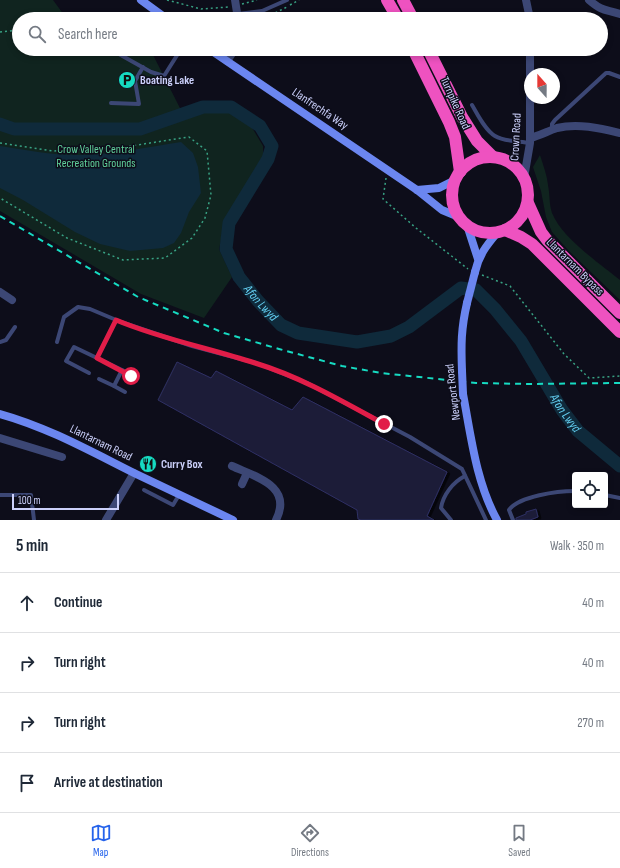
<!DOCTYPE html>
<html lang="en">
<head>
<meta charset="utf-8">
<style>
  :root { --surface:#fff; --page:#f2f2f3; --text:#1f2937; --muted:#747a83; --line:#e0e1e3; --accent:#2563eb }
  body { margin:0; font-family:"Sofia Sans Condensed",sans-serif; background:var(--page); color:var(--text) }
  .controls { position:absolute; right:12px; bottom:12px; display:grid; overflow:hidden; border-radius:4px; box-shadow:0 2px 6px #0003 }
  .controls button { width:36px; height:36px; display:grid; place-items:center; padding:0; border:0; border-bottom:1px solid var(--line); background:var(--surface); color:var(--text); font:20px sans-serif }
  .compass { position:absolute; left:524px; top:68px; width:36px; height:36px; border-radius:50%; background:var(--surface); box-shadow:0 2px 6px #0003; rotate:339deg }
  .scale { position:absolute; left:12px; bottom:10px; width:107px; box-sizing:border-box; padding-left:4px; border:2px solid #cbd0fa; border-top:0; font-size:11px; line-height:14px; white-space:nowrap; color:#cbd0fa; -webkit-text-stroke:3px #0d0d1a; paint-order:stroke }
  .stop { position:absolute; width:12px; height:12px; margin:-9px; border:3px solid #e11d48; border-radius:50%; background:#fff }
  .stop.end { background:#e11d48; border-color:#fff; box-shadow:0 1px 4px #0008 }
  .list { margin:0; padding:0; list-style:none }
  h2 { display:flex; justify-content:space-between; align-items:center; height:52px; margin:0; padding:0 16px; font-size:17px }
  h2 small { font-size:13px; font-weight:400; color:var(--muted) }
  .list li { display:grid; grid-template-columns:26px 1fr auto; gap:12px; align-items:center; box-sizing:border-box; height:60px; padding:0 16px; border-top:1px solid var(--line) }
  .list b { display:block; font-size:15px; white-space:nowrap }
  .list em { font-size:13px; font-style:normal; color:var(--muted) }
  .icon { flex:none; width:22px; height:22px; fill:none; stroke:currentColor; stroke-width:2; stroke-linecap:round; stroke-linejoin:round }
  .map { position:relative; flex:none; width:620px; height:520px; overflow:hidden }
  .search { position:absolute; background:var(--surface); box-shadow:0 2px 6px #0003; left:12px; right:12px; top:12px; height:44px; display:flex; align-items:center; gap:10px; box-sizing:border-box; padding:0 14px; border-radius:22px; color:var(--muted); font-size:15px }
  .sheet { height:292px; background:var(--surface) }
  nav { display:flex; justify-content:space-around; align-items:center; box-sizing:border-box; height:56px; border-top:1px solid var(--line); background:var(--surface); font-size:11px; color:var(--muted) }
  nav a { display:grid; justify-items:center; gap:2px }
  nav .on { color:var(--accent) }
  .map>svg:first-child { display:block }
  .green { fill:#10241f }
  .water { fill:#0f2a3b }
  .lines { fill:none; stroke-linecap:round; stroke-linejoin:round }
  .river { stroke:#0f2a3b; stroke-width:13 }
  .building { fill:#1b1b39; stroke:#2f3063; filter:url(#shadow) }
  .path { stroke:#38a183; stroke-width:1.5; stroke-dasharray:2 3; stroke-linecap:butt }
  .lane { stroke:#3c4775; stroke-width:4 }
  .street { stroke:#3c4775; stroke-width:8 }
  .secondary { stroke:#6b86f0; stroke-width:8 }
  .highway { stroke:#ee52c0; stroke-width:12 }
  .rail { stroke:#16dbc2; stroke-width:2; stroke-dasharray:6 5; stroke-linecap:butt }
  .secondary-bridge { stroke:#6b86f0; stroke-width:8 }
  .route { stroke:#e11d48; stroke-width:5 }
  .labels { text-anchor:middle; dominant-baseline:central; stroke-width:3; stroke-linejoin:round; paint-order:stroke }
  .poi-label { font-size:12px; font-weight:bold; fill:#cbd0fa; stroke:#0d0d1a; text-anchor:start }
  .street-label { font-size:12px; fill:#cbd0fa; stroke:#0d0d1a }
  .park-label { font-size:12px; fill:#60d19b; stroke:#0d0d1a }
  .water-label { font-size:13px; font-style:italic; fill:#63cef0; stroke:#0d0d1a }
</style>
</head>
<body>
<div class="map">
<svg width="620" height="520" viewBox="0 0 620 520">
  <defs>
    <filter id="shadow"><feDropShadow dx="3" dy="1.5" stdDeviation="0" flood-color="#0009"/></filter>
  </defs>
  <rect width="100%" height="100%" fill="#0d0d1a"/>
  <g class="green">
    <polygon points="0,0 53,0 67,19 19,19 19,49 150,49 184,116 205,109 229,109 251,126 263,146 263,160 227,216 219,249 232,277 204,318 141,294 0,211"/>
    <path d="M540 155C543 165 547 175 548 185 550 195 549 204 552 213 562 238 599 263 620 280V300L569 251 552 232 546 217 541 191 533 167Z"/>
  </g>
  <path class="water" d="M181 142 193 153 198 167 201 193 189 212 181 233 174 243 163 248 130 251 100 244 75 232 23 200 0 188V146C25 150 51 155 77 155 112 155 147 147 181 142Z"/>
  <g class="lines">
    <path class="river" id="s1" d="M0 124 14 129H140L203 107H231L260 126 272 146 268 159 229 223 226 249 239 277 258 301 281 325 298 333 357 342 391 336 409 327 461 288 476 290 495 309 521 341 562 410 578 431 620 466"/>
  </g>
  <g class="building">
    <polygon points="177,362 211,378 216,371 292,410 303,397 447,472 427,516 434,520 361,520 358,519 357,510 158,400"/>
    <polygon points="536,509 538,517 530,520 516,520 516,518 526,514 526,512"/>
  </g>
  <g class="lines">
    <g class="path">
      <polyline points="167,0 201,9 228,7"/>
      <polyline points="242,4 257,0"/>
      <polyline points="290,5 299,0"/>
      <polyline points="174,16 179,19"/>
      <polyline points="268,19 271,15 287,7"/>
      <polyline points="0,32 19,30"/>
      <polyline points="0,143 53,151 124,147 189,137 207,151 211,195 205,218 192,238 165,258 123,260 67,238 0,198"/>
      <polyline points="386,178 383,199 416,228 468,269"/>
      <polyline points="482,275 510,286 564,354 589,378 620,376"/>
    </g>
    <g class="lane">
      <polyline points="238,14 262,11 287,0"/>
      <polyline points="110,49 151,72 164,76 181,49"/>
      <polyline points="111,103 139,104 135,81 143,67"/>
      <path d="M472 105C478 115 485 130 495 136 505 142 519 141 530 143"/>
      <polyline points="552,129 552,124 555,120 606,73 609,73 620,77"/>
      <polyline points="0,342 6,340 15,327"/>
      <polyline points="57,342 64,317 78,307 90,309 121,322 192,346 256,363 307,383 410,437 462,469 486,520"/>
      <polyline points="122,370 131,375"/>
      <polyline points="89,373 66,361 74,347 97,358"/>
      <polyline points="99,379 114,386 122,370 97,358 116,320"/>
      <polyline points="114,386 125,392"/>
      <polyline points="144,490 173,505 179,495"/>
      <polyline points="0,495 31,495 34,520"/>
      <polyline points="605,495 620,498"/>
      <path d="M451 520 441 508C443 495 453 482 465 476"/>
      <path d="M513 520 509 510C519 496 558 491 575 491"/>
    </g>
    <g class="street">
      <polyline points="235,0 238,19"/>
      <polyline points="526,0 530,19"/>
      <path d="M589 0C603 12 605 9 620 14"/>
      <polyline points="227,61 235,49"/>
      <path d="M530 138C539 136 548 131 557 128 577 123 600 128 620 133"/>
      <polyline points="524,178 530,143 530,49"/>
      <polyline points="0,292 12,300"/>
      <polyline points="0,438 62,457"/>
      <path d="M232 466C256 477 293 486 276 520"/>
      <polyline points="242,484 247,473"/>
      <polyline points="106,520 134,473"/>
    </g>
    <g class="secondary">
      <polyline points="141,0 167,19"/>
      <polyline points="209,49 417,190 442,210 459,217"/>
      <polyline points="417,190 439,188 455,180"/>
      <polyline points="467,225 478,259"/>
      <path d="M475 272C479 255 486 246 497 233"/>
      <path d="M462 371C461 345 461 329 467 303"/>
      <path d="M463 394C471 436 476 482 497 520"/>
      <path d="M0 414C47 427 90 451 134 473 167 489 200 504 233 520"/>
    </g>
    <g class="highway">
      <polyline points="387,0 398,19"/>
      <polyline points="403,0 413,19"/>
      <polyline points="413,49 449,122 455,137 460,172"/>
      <polyline points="428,49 462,117 477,141 493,157"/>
      <circle cx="490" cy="195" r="38"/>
      <polyline points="528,203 541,232 547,240 620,313"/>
      <polyline points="505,230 521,237 532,244 620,332"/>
    </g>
    <polyline class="rail" points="0,216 138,297 224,333 279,349 342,366 381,373 476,383 528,384 620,383"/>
    <g class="secondary-bridge">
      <polyline points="467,303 475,272"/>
      <polyline points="462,371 463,394"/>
    </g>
  </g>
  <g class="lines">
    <path class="route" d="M131 376 97 358 116 320C161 339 209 348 255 363 301 377 342 401 384 424"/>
  </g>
  <defs>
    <g id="parking-disc" transform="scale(0.9)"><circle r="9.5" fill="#16dbc2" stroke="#0d0d1a"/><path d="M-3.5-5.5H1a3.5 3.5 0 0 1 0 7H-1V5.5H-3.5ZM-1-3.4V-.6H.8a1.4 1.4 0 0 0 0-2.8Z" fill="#111"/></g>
    <g id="restaurant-disc" transform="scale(0.9)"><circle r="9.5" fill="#16dbc2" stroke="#0d0d1a"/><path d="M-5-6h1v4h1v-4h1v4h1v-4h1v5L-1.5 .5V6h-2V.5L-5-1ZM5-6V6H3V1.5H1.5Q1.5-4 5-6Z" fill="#111"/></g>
  </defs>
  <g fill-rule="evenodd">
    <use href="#parking-disc" x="127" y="80"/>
    <use href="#restaurant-disc" x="148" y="464"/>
  </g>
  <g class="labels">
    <g class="poi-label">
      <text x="140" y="80">Boating Lake</text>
      <text x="161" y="464">Curry Box</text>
    </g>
    <g class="street-label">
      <text transform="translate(455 103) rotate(66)">Turnpike Road</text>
      <text transform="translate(320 109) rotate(34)">Llanfrechfa Way</text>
      <text transform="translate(516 137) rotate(-87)">Crown Road</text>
      <text transform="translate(575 267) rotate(45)">Llantarnam Bypass</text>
      <text transform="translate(453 392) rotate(-97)">Newport Road</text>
      <text transform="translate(101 443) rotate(26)">Llantarnam Road</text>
    </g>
    <g class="park-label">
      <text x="96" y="149">Crow Valley Central<tspan x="96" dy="14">Recreation Grounds</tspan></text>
    </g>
    <g class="water-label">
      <text stroke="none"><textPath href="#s1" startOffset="473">Afon Lwyd</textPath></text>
      <text stroke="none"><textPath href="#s1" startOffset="869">Afon Lwyd</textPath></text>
    </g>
  </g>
</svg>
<div class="controls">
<button><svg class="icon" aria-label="locate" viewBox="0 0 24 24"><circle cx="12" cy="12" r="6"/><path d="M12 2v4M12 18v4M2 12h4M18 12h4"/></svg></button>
</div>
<svg class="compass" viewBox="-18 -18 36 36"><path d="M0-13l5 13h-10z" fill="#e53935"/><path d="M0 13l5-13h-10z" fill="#747a83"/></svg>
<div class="scale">100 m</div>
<div class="stop" style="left:131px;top:376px"></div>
<div class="stop end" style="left:384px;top:424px"></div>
<div class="search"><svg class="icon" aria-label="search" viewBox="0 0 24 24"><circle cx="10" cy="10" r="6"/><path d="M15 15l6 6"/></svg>Search here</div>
</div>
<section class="sheet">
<h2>5 min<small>Walk · 350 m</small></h2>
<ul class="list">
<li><svg class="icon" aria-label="ahead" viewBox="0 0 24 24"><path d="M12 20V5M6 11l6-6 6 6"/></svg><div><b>Continue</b></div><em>40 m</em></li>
<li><svg class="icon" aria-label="right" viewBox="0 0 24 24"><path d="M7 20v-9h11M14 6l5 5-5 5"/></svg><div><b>Turn right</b></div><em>40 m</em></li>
<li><svg class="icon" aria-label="right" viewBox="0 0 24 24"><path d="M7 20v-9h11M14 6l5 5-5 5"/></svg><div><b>Turn right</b></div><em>270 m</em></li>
<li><svg class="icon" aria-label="arrive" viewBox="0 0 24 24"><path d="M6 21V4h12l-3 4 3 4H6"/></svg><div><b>Arrive at destination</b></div></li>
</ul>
</section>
<nav>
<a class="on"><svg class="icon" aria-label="map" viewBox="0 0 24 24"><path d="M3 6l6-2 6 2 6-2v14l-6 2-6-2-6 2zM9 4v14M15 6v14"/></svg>Map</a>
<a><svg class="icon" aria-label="directions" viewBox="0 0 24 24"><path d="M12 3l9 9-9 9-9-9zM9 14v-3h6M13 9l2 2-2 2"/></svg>Directions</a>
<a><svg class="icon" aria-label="saved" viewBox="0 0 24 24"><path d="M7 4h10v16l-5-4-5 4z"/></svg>Saved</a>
</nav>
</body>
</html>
